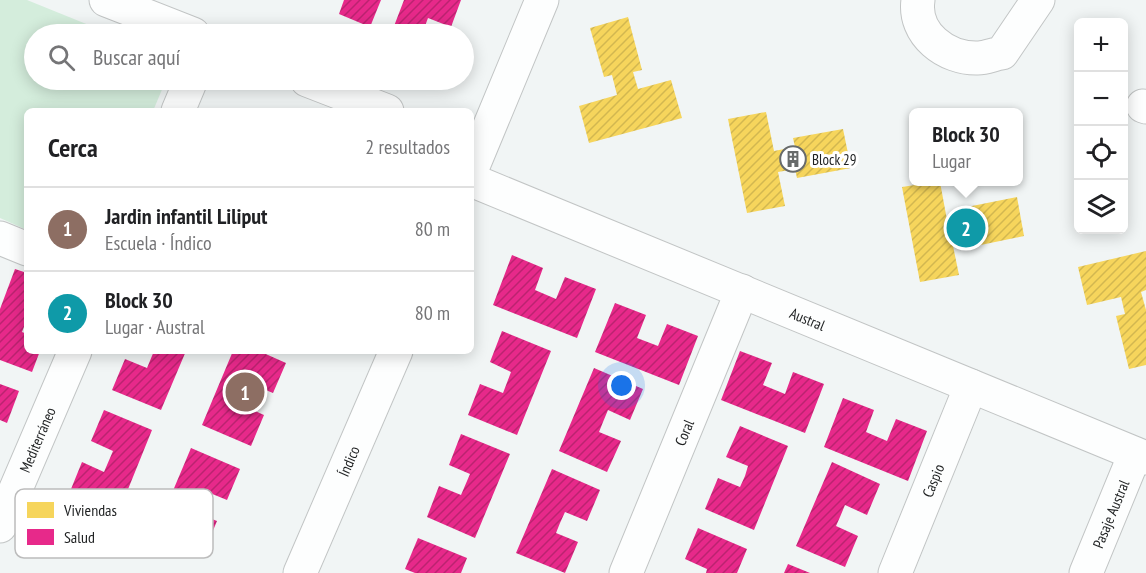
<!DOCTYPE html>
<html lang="es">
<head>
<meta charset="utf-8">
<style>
  :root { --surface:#fff; --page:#f6f6f6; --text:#202124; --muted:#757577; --line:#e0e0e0; --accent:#2563eb }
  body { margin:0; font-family:"PT Sans Narrow",sans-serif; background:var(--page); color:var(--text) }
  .controls { position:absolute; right:18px; top:18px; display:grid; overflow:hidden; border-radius:9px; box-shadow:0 3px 15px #0003 }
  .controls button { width:54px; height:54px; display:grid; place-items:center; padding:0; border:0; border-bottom:2px solid var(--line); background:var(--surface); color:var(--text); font:30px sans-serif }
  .you { position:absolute; left:622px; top:386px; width:21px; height:21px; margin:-15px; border:4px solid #fff; border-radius:50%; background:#1a73e8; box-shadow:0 0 0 9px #1a73e833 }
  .badge { display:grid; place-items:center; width:39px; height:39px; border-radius:50%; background:var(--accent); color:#fff; font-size:20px; font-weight:700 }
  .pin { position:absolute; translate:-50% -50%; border:3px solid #fff; box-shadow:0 2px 6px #0006 }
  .popup { position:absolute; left:909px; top:108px; width:114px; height:78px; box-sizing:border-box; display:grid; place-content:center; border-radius:9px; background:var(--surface); filter:drop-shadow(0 2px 4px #0005); font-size:20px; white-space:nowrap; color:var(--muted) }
  .popup b { font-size:22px; color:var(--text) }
  .popup::after { content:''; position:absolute; left:50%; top:100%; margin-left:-12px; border:12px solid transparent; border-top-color:var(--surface) }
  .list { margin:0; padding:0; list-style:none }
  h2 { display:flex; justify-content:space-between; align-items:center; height:78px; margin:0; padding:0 24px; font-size:26px }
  h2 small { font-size:20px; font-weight:400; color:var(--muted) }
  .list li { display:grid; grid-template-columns:39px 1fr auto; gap:18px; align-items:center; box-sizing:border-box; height:84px; padding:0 24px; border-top:2px solid var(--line) }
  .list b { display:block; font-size:22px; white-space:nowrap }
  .list p { margin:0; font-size:20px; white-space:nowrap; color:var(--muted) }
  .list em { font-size:20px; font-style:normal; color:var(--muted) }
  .icon { flex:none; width:33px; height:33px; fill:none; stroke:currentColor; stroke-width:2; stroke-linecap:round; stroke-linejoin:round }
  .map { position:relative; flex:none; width:1146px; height:573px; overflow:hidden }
  .search { position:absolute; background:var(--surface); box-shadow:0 3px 15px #0003; left:24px; top:24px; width:450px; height:66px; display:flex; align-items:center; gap:15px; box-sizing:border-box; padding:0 21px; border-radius:33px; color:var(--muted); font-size:22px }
  .panel { position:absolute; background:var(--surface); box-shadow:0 3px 15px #0003; left:24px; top:108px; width:450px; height:246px; border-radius:9px }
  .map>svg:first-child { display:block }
  .park { fill:#d4eddc }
  .homes { fill:url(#homes-hatch) }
  .health { fill:url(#health-hatch) }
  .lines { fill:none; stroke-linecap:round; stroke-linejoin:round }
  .minor-casing { stroke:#c2c5c5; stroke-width:35 }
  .minor { stroke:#fdfefe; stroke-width:33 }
  .labels { text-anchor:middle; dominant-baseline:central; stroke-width:6; stroke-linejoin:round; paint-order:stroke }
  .poi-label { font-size:15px; fill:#1e2021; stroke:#fff; text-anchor:start }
  .street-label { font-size:15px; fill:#1e2021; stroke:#fff }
  .key { fill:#fff; stroke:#bcbcbc; stroke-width:1.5 }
  .key-label { font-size:16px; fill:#1e2021 }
</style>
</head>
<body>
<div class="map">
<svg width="1146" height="573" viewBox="0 0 1146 573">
  <defs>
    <pattern id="homes-hatch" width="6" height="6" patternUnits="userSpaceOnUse" patternTransform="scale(1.5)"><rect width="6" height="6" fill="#f6d55c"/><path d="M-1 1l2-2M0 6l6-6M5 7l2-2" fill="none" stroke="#d2b750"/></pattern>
    <pattern id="health-hatch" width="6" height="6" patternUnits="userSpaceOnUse" patternTransform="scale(1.5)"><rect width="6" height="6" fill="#e7298a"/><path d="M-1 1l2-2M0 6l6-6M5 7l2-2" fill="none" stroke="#bb2370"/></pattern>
  </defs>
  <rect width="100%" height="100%" fill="#f1f5f5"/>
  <polygon class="park" points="0,0 27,0 111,34 34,34 34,80 166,80 153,111 27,111 27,230 0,218"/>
  <g class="homes">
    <polygon points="628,17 642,70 633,72 638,89 671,80 682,118 589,143 579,106 617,95 612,75 604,77 590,28"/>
    <polygon points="766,112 774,151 795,147 793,138 843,129 851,168 797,178 795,169 778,172 785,206 747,213 728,119"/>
    <polygon points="934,182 940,182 947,220 968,216 967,207 1017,197 1024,236 971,247 969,237 952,241 959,275 920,282 902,187"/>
    <polygon points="1146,251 1146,290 1141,292 1146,310 1146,365 1129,369 1116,316 1125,314 1121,297 1087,305 1078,267"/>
  </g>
  <g class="health">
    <polygon points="344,0 381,0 370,27 339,14"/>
    <polygon points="404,0 461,0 451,27 428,18 422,34 391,34"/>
    <polygon points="512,255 543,268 535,290 556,299 565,277 596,289 577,338 493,305"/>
    <polygon points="15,269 27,273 27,319 22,332 27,334 27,351 40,351 32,372 0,360 0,309"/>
    <polygon points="615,303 646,315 637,338 658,346 667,324 698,336 679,385 595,352"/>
    <polygon points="502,331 551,351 517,435 468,415 480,384 503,393 511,372 490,362"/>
    <polygon points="154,351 186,351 161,410 112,390 125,359 147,368"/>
    <polygon points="233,351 259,351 286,363 273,393 251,384 246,395 242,405 264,415 251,446 202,425"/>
    <polygon points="740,351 772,363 763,385 785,394 793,372 824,384 805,433 721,400"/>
    <polygon points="594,368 643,389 630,420 608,410 603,422 599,432 621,441 607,472 559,451"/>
    <polygon points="0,384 19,391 7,423 0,420"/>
    <polygon points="843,398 874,410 866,432 887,441 896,419 927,431 908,481 824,447"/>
    <polygon points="104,410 152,430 118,514 69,494 82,462 104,472 113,451 91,441"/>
    <polygon points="740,426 788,446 754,530 705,509 718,478 740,487 745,476 748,466 726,457"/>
    <polygon points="461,434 510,454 475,538 427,517 439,486 461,495 470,474 449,465"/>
    <polygon points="191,448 240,469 227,500 205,491 195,512 217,521 204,552 156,531"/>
    <polygon points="832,462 880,484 867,515 845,505 840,517 836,526 858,536 845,567 796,546"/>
    <polygon points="552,469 600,490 587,521 565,512 560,523 556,533 578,542 565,573 516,553"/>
    <polygon points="698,528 747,549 737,573 706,573 707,569 685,559"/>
    <polygon points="418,538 467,558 461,573 415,573 405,569"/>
    <polygon points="788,564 810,573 784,573"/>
  </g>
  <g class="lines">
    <g class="minor-casing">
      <g id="minor">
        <polyline points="106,0 193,34"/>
        <path d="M918 0C913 34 946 59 978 58 986 58 994 54 1002 53L1038 0"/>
        <polyline points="307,80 387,111"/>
        <polyline points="1143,106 1146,107"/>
        <polyline points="178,111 191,80"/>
        <polyline points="471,171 542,0"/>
        <path id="s1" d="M471 180 1146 458"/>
        <polyline points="0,238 27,249"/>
        <path id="s2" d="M0 526 75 351"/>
        <path id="s3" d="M300 573 396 351"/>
        <path id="s4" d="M626 573 742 291"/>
        <path id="s5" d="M895 573 971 386"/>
        <path id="s6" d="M1086 573 1135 454"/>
      </g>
    </g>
    <use href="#minor" class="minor"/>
  </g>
  <defs>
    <g id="building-ring" transform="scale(1.35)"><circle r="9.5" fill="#fff" stroke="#686b6b" stroke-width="1.5"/><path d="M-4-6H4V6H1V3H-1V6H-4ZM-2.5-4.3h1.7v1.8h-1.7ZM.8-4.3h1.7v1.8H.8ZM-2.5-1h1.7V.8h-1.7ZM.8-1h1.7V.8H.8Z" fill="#686b6b"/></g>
  </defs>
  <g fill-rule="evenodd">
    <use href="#building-ring" x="793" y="159"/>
  </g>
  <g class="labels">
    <g class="poi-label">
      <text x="812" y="159">Block 29</text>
    </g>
    <g class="street-label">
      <text stroke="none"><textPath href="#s1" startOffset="364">Austral</textPath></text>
      <text stroke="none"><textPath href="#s4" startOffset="152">Coral</textPath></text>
      <text stroke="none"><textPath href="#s2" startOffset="94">Mediterráneo</textPath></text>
      <text stroke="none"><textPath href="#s3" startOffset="122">Índico</textPath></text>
      <text stroke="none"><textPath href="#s5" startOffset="100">Caspio</textPath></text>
      <text stroke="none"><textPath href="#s6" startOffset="64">Pasaje Austral</textPath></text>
    </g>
  </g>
  <rect x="15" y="489" width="198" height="69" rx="9" class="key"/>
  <rect x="27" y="502" width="27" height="16" fill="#f6d55c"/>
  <rect x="27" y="529" width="27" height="16" fill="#e7298a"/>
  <g class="key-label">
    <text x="64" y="516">Viviendas</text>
    <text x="64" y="543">Salud</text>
  </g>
</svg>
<div class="controls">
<button>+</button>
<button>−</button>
<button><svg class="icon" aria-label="locate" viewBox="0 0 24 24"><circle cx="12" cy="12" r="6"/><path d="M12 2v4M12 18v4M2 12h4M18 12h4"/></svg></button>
<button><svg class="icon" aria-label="layers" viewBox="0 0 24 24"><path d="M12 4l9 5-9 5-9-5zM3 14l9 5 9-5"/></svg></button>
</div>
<div class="you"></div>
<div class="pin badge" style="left:245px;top:392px;background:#8d6e63">1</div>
<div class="pin badge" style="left:966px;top:228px;background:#0f9aa8">2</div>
<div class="popup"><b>Block 30</b>Lugar</div>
<div class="search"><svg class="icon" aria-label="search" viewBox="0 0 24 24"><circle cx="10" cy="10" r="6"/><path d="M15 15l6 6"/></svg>Buscar aquí</div>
<section class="panel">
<h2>Cerca<small>2 resultados</small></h2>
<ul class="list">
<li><span class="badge" style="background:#8d6e63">1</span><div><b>Jardin infantil Liliput</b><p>Escuela · Índico</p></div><em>80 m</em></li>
<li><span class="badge" style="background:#0f9aa8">2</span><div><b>Block 30</b><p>Lugar · Austral</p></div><em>80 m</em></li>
</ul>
</section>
</div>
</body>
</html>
